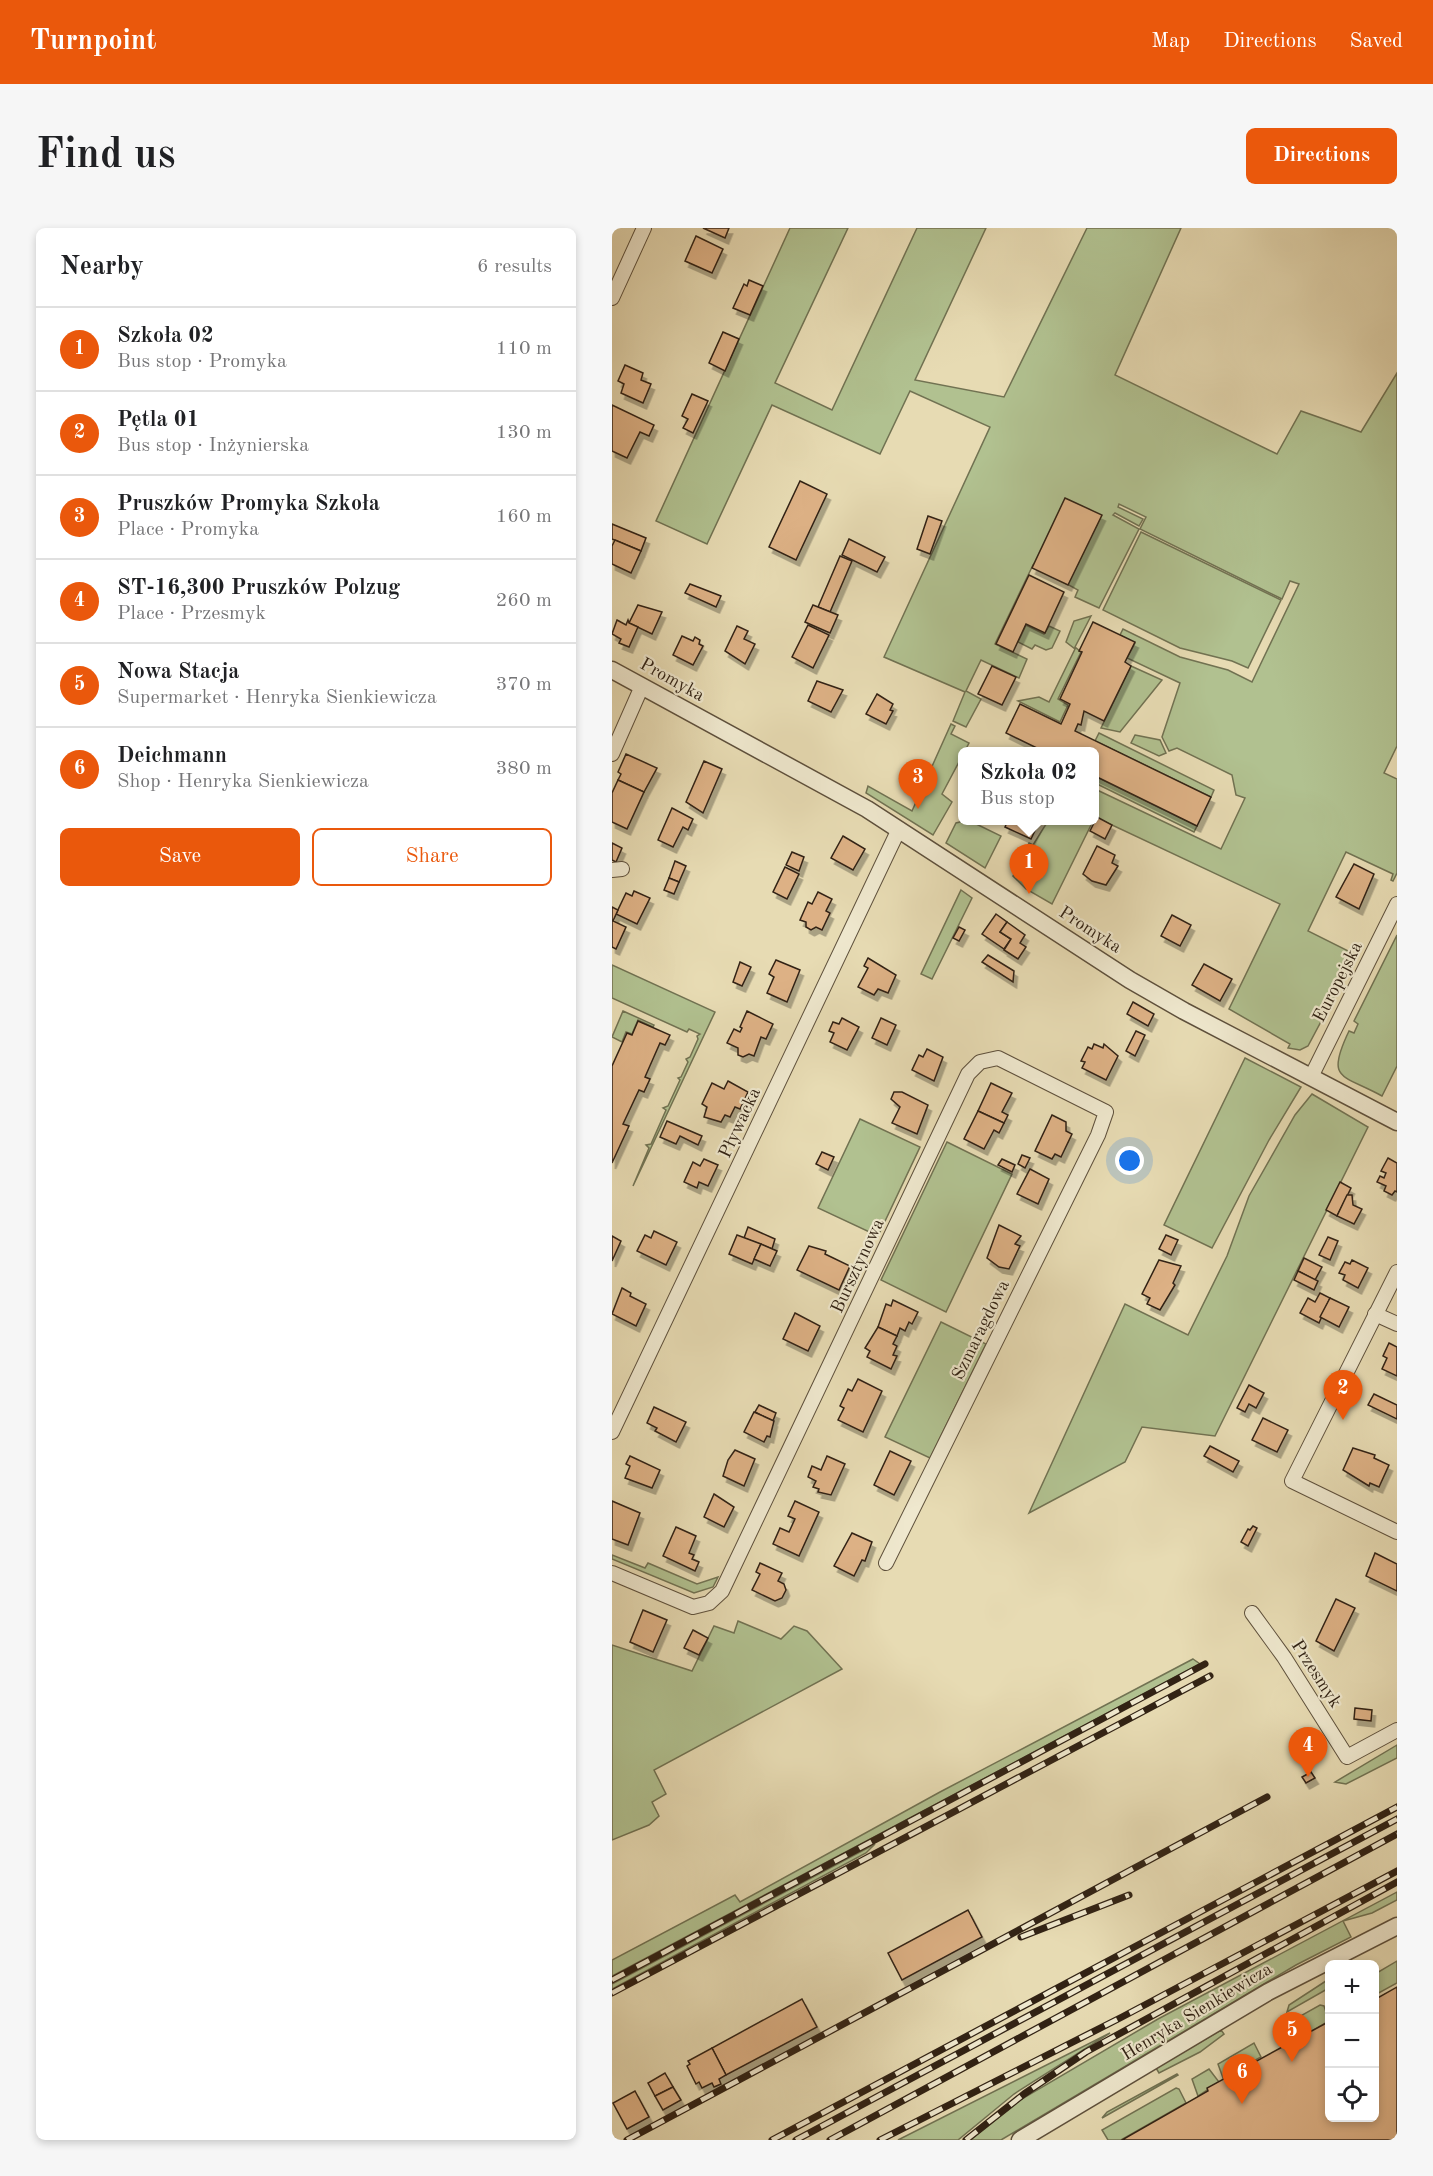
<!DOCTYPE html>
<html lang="en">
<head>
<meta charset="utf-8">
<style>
  :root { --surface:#fff; --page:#f6f6f6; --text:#202124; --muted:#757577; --line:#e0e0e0; --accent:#ea580c }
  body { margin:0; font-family:"Old Standard TT",serif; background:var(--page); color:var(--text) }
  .controls { position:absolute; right:18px; bottom:18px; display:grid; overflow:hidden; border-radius:9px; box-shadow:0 3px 9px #0003 }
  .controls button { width:54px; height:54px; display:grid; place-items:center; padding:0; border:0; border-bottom:2px solid var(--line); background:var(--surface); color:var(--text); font:30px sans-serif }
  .you { position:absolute; left:518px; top:933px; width:21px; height:21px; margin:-15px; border:4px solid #fff; border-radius:50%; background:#1a73e8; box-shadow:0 0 0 9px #1a73e833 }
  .badge { display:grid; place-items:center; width:39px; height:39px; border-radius:50%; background:var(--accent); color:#fff; font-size:20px; font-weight:700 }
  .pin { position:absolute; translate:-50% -50px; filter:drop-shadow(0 2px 3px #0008) }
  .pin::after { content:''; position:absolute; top:32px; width:21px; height:18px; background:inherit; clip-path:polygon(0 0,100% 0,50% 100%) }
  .popup { position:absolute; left:346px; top:519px; width:141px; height:78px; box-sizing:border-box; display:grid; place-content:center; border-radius:9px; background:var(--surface); filter:drop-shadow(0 2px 4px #0005); font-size:20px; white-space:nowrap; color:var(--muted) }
  .popup b { font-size:22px; color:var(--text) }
  .popup::after { content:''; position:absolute; left:50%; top:100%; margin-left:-12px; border:12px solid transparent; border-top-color:var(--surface) }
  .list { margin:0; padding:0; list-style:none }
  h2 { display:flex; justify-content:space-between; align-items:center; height:78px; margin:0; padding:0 24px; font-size:26px }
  h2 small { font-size:20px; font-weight:400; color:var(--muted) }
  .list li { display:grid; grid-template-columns:39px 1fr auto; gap:18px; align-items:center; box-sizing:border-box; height:84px; padding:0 24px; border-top:2px solid var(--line) }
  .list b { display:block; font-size:22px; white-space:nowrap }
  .list p { margin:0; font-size:20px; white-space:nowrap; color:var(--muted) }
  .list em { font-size:20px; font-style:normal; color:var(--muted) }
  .actions { display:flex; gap:12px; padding:18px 24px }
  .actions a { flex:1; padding:14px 0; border:2px solid var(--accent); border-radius:9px; text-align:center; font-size:21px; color:var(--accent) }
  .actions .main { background:var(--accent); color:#fff }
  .icon { flex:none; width:33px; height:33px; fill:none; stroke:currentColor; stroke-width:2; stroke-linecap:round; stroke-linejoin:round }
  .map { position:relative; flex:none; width:785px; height:1912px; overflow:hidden; border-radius:9px }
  header { display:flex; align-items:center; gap:36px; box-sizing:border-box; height:84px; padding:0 30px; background:var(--accent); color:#fff }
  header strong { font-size:28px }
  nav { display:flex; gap:33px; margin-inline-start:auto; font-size:21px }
  .intro { display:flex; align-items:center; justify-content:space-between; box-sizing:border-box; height:144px; padding:0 36px }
  h1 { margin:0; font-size:42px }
  .button { padding:15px 27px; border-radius:9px; background:var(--accent); color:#fff; font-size:21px; font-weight:700 }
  main { display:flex; gap:36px; padding:0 36px }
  aside { flex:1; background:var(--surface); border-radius:9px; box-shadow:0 3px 9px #0003 }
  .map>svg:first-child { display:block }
  .green { fill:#b1c190; stroke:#717252; stroke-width:1.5 }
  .building { fill:#ddb185; stroke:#312214; stroke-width:1.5; filter:url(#shadow) }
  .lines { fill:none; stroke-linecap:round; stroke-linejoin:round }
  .minor-casing { stroke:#5e503c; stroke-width:16 }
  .tertiary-casing { stroke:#5e503c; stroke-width:19 }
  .minor { stroke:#efe8ce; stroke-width:14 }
  .tertiary { stroke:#efe8ce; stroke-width:16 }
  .rail-casing { stroke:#312214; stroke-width:7 }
  .rail { stroke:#efe8ce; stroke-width:4.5; stroke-dasharray:14; stroke-linecap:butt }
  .labels { text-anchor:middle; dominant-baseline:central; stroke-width:4.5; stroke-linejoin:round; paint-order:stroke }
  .street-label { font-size:18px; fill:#312214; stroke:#efe8ce }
</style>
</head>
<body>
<header>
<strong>Turnpoint</strong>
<nav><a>Map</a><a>Directions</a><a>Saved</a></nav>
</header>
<div class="intro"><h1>Find us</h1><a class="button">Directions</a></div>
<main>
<aside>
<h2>Nearby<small>6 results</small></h2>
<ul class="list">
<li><span class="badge">1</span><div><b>Szkoła 02</b><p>Bus stop · Promyka</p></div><em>110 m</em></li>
<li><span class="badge">2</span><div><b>Pętla 01</b><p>Bus stop · Inżynierska</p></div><em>130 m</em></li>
<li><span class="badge">3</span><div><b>Pruszków Promyka Szkoła</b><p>Place · Promyka</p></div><em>160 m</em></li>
<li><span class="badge">4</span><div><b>ST-16,300 Pruszków Polzug</b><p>Place · Przesmyk</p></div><em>260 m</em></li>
<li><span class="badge">5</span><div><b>Nowa Stacja</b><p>Supermarket · Henryka Sienkiewicza</p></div><em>370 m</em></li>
<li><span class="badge">6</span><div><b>Deichmann</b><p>Shop · Henryka Sienkiewicza</p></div><em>380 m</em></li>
</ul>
<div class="actions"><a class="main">Save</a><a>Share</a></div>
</aside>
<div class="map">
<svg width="785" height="1912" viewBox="0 0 785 1912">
  <defs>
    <filter id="shadow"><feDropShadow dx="3.5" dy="6" stdDeviation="0" flood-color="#0004"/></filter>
  </defs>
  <rect width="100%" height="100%" fill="#e7dbb3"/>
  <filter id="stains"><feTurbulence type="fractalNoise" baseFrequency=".00333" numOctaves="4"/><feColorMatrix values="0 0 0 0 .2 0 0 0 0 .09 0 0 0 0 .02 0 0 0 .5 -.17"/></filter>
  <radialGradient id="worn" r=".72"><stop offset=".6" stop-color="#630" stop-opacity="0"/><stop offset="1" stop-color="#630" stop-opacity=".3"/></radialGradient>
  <g class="green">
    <polygon points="178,0 236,0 163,155 220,182 305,0 374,0 303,152 392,169 475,0 569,0 503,147 665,226 689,183 749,204 785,145 785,518 772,545 785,551 785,645 781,653 779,652 781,646 734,624 696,703 742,726 746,724 696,818 688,822 676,820 678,816 617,781 668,676 483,589 483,561 609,621 633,570 624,567 620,547 565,520 557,523 550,509 568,455 515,430 523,415 508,407 511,401 568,429 616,442 640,454 687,356 678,353 670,371 528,301 534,289 507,276 506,279 531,291 527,298 503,285 501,287 527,301 487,380 463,369 466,362 421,337 383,416 415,431 407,450 369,432 354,463 369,471 354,499 341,493 353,464 272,429 378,199 298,163 268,226 160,177 95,316 44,293"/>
    <polygon points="529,304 669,372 636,440 620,433 568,420 491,382"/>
    <polygon points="479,388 463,419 469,424 446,471 456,477 448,494 406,473 427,469 437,474 463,421 454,414 462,393"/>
    <polygon points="414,397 432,406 437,398 448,403 440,420 434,422 423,417 420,421 406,414"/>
    <polygon points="519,438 550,452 508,504 489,500"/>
    <polygon points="339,496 343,498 339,506 357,515 330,566 340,574 321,607 254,565 256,558 300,583"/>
    <polygon points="487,505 602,562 599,569 483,513"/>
    <polygon points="523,507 548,512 554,525 547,528 519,515"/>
    <polygon points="483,548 585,598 582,604 483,555"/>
    <polygon points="356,592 389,608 373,640 334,615 344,595"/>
    <polygon points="436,593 481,593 440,676 414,661 401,648 417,615 421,617"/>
    <polygon points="349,662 360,670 320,751 309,746"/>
    <path d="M785 707V838L770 868C730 846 713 853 737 803L742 805 746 796 742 793Z"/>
    <polygon points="0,737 103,784 21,958 37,920 34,917 39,916 54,882 51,880 56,878 68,852 66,850 69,849 76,834 74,831 78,829 86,811 85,808 88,806 77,801 75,804 0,770"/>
    <polygon points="11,783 42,797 41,799 26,792 20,806 14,804 10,814 0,809"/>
    <polygon points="633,830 689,859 657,912 600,1020 552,997"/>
    <polygon points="700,866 756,899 603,1208 530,1199 513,1234 417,1285 513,1076 576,1107 615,1028 637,968 683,887"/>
    <polygon points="248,891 308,919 266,1008 206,980"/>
    <polygon points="335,914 400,946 334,1084 269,1052"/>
    <polygon points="329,1094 374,1116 318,1230 273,1209"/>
    <polygon points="0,1327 33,1340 36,1335 85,1356 106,1349 101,1359 82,1365 0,1331"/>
    <polygon points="126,1393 169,1411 182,1398 195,1403 230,1441 42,1542 54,1566 40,1574 47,1588 37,1597 0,1612 0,1417 80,1443 102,1398 122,1405"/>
    <polygon points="581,1431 588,1436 0,1748 0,1732 123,1667 128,1674 328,1564"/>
    <polygon points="785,1517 785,1530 734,1556 723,1554"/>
    <polygon points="263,1616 254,1625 0,1761 0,1756"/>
    <polygon points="785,1664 785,1672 760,1685 731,1693 739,1709 684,1737 389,1912 358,1912 408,1872 546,1791"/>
    <polygon points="785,1733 785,1755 763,1767 763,1746"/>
    <polygon points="717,1751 717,1760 675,1784 677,1777"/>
    <polygon points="708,1777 712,1778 717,1793 693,1807 690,1802 687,1804 683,1791"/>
    <polygon points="609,1802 612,1806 588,1824 547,1845 544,1840"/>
    <polygon points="498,1805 402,1866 346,1912 286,1912"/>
    <polygon points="642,1815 649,1829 611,1850 606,1836"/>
    <polygon points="597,1841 607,1854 586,1868 580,1851"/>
    <polygon points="565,1846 566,1847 490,1890 495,1884"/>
    <polygon points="564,1860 567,1861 574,1875 509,1912 496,1912 490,1902"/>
  </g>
  <g class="building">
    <polygon points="91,0 117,0 113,10"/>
    <polygon points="84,8 111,21 100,45 73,33"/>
    <polygon points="137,52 151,58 138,87 121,80 132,56 135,58"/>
    <polygon points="111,104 127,111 113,143 97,135"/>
    <polygon points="13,137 31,145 29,152 39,156 31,175 9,165 12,156 6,153"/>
    <polygon points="80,166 96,173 81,205 71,200 76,191 70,188"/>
    <polygon points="0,177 42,197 37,208 28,204 15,230 0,223"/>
    <polygon points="188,253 215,266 184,332 157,319"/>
    <polygon points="453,270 490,287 456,357 420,340"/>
    <polygon points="316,288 330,293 318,326 305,321"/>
    <polygon points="0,296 34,310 29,323 0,311"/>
    <polygon points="237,311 273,329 265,344 230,327"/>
    <polygon points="3,312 29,323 19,345 0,336 0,318"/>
    <polygon points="228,328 240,333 218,384 206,379"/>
    <polygon points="417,347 452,364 433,405 414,396 401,424 384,416"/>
    <polygon points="78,356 109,368 104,379 73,365"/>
    <polygon points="26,377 50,384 40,406 17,395"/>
    <polygon points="201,377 226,387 218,405 193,394"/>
    <polygon points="5,392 14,397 16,392 17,395 26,399 17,419 7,415 9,411 0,406"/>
    <polygon points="481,394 523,414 513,434 519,438 492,493 472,483 469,497 466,496 463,503 599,569 585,598 483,548 483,524 433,524 394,505 408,476 449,496 458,476 448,471 470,424 467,423"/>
    <polygon points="196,397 217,407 201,440 180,429"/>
    <polygon points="125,398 136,403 132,411 143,416 133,436 113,423"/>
    <polygon points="70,408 81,413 83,409 88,412 87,416 91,418 81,437 61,427"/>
    <polygon points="380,438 404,449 390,477 366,466"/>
    <polygon points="205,453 231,462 219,484 196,473"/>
    <polygon points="265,466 281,476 278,482 281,483 274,496 254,486"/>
    <polygon points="14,526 45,540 32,564 6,552 9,546 6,544"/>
    <polygon points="92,533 110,541 91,585 74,574"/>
    <polygon points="6,552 32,564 15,601 0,594 0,565"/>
    <polygon points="60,580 81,591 76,602 71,599 61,619 46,612"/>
    <polygon points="485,589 500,597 493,611 478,603"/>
    <polygon points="396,592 428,592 419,611 393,599"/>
    <polygon points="231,608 253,621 241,642 219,630"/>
    <polygon points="0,615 10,620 4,634 0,632"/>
    <polygon points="485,618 503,627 500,635 506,638 494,657 480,653 471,646"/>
    <polygon points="180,624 192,629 187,643 174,637"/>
    <polygon points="63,633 74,638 67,654 57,650"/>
    <polygon points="742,636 762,646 747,681 724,669"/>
    <polygon points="173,639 187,646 175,671 161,664"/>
    <polygon points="57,650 67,654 62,666 52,662"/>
    <polygon points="22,663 38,670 25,696 4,686 14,665 20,668"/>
    <polygon points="206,664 220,671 214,683 218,685 210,702 204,699 199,702 194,699 194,694 188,692 196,674 200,676"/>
    <polygon points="0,679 6,682 1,693 14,699 4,721 0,719"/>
    <polygon points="384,686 395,694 388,704 399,711 392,721 370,706"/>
    <polygon points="560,687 579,697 568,718 549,708"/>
    <polygon points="395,694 413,707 408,715 414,719 406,731 392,722 399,711 388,704"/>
    <polygon points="347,699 353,702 347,713 341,710"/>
    <polygon points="376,727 402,743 401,754 370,734"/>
    <polygon points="256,730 284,747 276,765 266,761 262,767 246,759 256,740 252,738"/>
    <polygon points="164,732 188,742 175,774 155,765 162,749 157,746"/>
    <polygon points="128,734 139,739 130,758 121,754"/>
    <polygon points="592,736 620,751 608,773 580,757"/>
    <polygon points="521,774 542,786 536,798 515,786"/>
    <polygon points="135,783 161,796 154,811 149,809 142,828 137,826 131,829 126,827 126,820 115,815 122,801 128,804 130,800 128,799"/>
    <polygon points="230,790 247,799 235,822 218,814 222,805 217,803 221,794 227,796"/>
    <polygon points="269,790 284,797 275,817 260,810"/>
    <polygon points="26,793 58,807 53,817 48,815 33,849 38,851 32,864 27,862 11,896 17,898 0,935 0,838 15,805 20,807"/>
    <polygon points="524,803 533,807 523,828 514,823"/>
    <polygon points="482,816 491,820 492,816 506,828 494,852 470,840 473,834 469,833 476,819 480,821"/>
    <polygon points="315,821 331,829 322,853 300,842 307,827 311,829"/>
    <polygon points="116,853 136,864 128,881 123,879 118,889 113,887 109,894 92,889 95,879 90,876 100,855 112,861"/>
    <polygon points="379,855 400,865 390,884 396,887 392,895 366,883"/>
    <polygon points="282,864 290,864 316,877 305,906 280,895 288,879 279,871"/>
    <polygon points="366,883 392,895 387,905 382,902 372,921 352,911"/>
    <polygon points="440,887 454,894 454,903 460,906 449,929 443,926 440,931 423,923"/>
    <polygon points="55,893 90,908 86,917 68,908 64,916 48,909"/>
    <polygon points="210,924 222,929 216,942 204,936"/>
    <polygon points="410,927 418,930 413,940 406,936"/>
    <polygon points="776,930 785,935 785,964 783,963 780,967 772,963 774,958 765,954 768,948 772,950 774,945 769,943"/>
    <polygon points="92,931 106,937 96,958 87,954 85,960 72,954 81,934 88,938"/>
    <polygon points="390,931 403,937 400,944 386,937"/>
    <polygon points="418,941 437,951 426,976 405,966"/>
    <polygon points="728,954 739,960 725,988 714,982"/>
    <polygon points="735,967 740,967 741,977 750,981 742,996 725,988"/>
    <polygon points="387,997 409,1008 403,1016 408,1018 397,1041 387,1039 375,1030"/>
    <polygon points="136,999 163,1011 160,1021 132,1010"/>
    <polygon points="42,1003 65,1014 54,1037 25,1023 33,1007 39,1010"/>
    <polygon points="125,1007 149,1016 140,1036 117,1026"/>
    <polygon points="554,1007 566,1012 559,1027 547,1021"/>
    <polygon points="0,1008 9,1013 0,1033"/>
    <polygon points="716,1009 726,1013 718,1032 707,1027"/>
    <polygon points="149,1016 165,1023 158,1038 142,1031"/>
    <polygon points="197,1018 214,1023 213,1026 238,1038 227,1062 185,1042"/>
    <polygon points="692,1030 710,1039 703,1052 686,1043"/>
    <polygon points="547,1032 569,1038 561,1055 563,1057 548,1082 535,1076 538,1070 530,1066"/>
    <polygon points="740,1032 756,1040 746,1060 731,1052 733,1047 727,1045 733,1034 738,1036"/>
    <polygon points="686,1043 706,1053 702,1062 682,1052"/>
    <polygon points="10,1060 19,1065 18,1068 34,1076 24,1098 0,1086"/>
    <polygon points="708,1065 718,1070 707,1095 688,1085 696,1070 703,1074"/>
    <polygon points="718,1070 737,1079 727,1099 708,1089"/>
    <polygon points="281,1072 306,1084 300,1096 297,1094 293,1103 288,1100 285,1108 266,1099 274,1076 279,1078"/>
    <polygon points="183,1085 208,1098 196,1123 171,1111"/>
    <polygon points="266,1099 285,1108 281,1116 285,1118 281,1127 285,1128 279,1141 255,1129 258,1123 253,1120"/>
    <polygon points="777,1115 785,1119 785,1148 770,1141 775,1130 771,1128"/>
    <polygon points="246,1151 270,1163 251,1204 226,1192 232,1180 228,1178 236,1161 240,1163"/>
    <polygon points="637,1157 652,1165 644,1180 637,1176 633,1184 625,1180"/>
    <polygon points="762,1166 785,1177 785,1191 756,1177"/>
    <polygon points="147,1177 164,1185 161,1193 143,1184"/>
    <polygon points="42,1179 74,1194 64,1214 43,1203 45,1200 35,1195"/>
    <polygon points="142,1184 162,1193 158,1209 155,1208 152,1214 132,1204"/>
    <polygon points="651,1190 676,1202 665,1224 640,1212"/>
    <polygon points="598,1218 627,1233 621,1244 592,1228"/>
    <polygon points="741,1220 763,1227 762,1230 777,1237 767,1259 758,1255 757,1258 731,1242"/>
    <polygon points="123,1222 143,1231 132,1258 111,1248 116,1232"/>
    <polygon points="278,1223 299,1233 282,1267 262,1257"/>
    <polygon points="18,1228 48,1242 40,1260 13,1250 18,1238 14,1236"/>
    <polygon points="215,1228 233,1236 219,1267 206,1264 207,1261 201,1259 204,1253 196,1249 200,1238 209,1242"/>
    <polygon points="102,1266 122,1279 112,1299 92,1289"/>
    <polygon points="0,1273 28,1285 16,1317 0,1311"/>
    <polygon points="183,1273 207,1284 187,1328 161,1316 168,1300 177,1304 183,1291 176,1288"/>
    <polygon points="641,1298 645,1300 636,1318 629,1314 636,1301 638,1302"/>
    <polygon points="64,1299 84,1308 77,1325 82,1327 80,1331 87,1334 83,1343 51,1328"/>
    <polygon points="240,1305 260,1314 253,1333 250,1332 242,1348 222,1338"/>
    <polygon points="763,1325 785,1336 785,1363 754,1348"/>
    <polygon points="148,1335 170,1345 166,1353 172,1356 174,1362 170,1370 163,1373 140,1362 148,1346 144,1344"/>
    <polygon points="724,1371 743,1380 722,1423 704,1413"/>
    <polygon points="31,1382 55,1392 41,1424 18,1414"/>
    <polygon points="81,1402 96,1410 87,1427 72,1420"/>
    <polygon points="743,1480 760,1482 759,1493 742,1491"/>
    <polygon points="699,1544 703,1550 694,1555 690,1549"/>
    <polygon points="356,1682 370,1709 290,1752 276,1725"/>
    <polygon points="785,1759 785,1912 510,1912 596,1863 595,1860 718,1793 718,1890 762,1890 762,1772"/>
    <polygon points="190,1771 205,1799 114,1847 100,1820"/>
    <polygon points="100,1820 114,1847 107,1851 109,1856 102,1859 100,1855 90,1860 87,1854 84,1856 75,1838 78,1836 76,1833"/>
    <polygon points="53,1845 61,1859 43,1868 36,1855"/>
    <polygon points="61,1859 69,1872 51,1882 43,1868"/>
    <polygon points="23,1863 37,1889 15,1901 1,1875"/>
  </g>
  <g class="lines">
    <g class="minor-casing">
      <g id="minor">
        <polyline points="0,70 32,0"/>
        <polyline points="0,526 30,458"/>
        <polyline points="0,642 10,641"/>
        <polyline points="699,849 785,676"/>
        <polyline points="785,1044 680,1253 785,1304"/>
        <polyline points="763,1086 785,1096"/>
        <polyline points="0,1204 287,601"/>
        <polyline points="0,1345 81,1379 97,1375 110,1363 356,846 368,834 386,830 494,884 486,907 274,1335"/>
        <polyline points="640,1385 672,1429 735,1529 785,1502"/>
      </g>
    </g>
    <g class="tertiary-casing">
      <g id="tertiary">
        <polyline points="0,442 255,581 518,752 572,783 785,894"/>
        <polyline points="408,1912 656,1764 785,1698"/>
      </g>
    </g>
    <use href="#minor" class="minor"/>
    <use href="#tertiary" class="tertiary"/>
    <g class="rail-casing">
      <g id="rail">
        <polyline points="409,1709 517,1667"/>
        <polyline points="0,1752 593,1436"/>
        <polyline points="0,1765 598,1448"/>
        <polyline points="15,1912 655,1569"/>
        <polyline points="160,1912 785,1579"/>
        <polyline points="184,1912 785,1591"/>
        <polyline points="218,1912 785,1606"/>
        <polyline points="268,1912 510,1789 785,1643"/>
        <polyline points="354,1912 412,1866 474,1824 785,1654"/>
      </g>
    </g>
    <use href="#rail" class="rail"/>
  </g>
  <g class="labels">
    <g class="street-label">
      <text transform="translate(60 452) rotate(29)">Promyka</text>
      <text transform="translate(478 702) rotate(33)">Promyka</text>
      <text transform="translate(726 754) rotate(-63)">Europejska</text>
      <text transform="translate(128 895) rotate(-65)">Pływacka</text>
      <text transform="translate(246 1038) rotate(-65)">Bursztynowa</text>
      <text transform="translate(369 1102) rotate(-64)">Szmaragdowa</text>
      <text transform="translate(704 1446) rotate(57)">Przesmyk</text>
      <text transform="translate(585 1784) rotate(-31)">Henryka Sienkiewicza</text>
    </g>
  </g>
  <rect width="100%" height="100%" filter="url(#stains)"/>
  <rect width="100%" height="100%" fill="url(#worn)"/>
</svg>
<div class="controls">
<button>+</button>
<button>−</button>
<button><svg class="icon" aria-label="locate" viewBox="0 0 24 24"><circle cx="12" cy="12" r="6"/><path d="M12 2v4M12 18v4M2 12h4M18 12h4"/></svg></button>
</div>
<div class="you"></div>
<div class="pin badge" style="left:417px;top:666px">1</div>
<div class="popup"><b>Szkoła 02</b>Bus stop</div>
<div class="pin badge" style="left:731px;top:1192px">2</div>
<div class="pin badge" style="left:306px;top:581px">3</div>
<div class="pin badge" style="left:696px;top:1549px">4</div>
<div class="pin badge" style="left:680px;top:1834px">5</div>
<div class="pin badge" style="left:630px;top:1876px">6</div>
</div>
</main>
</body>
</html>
